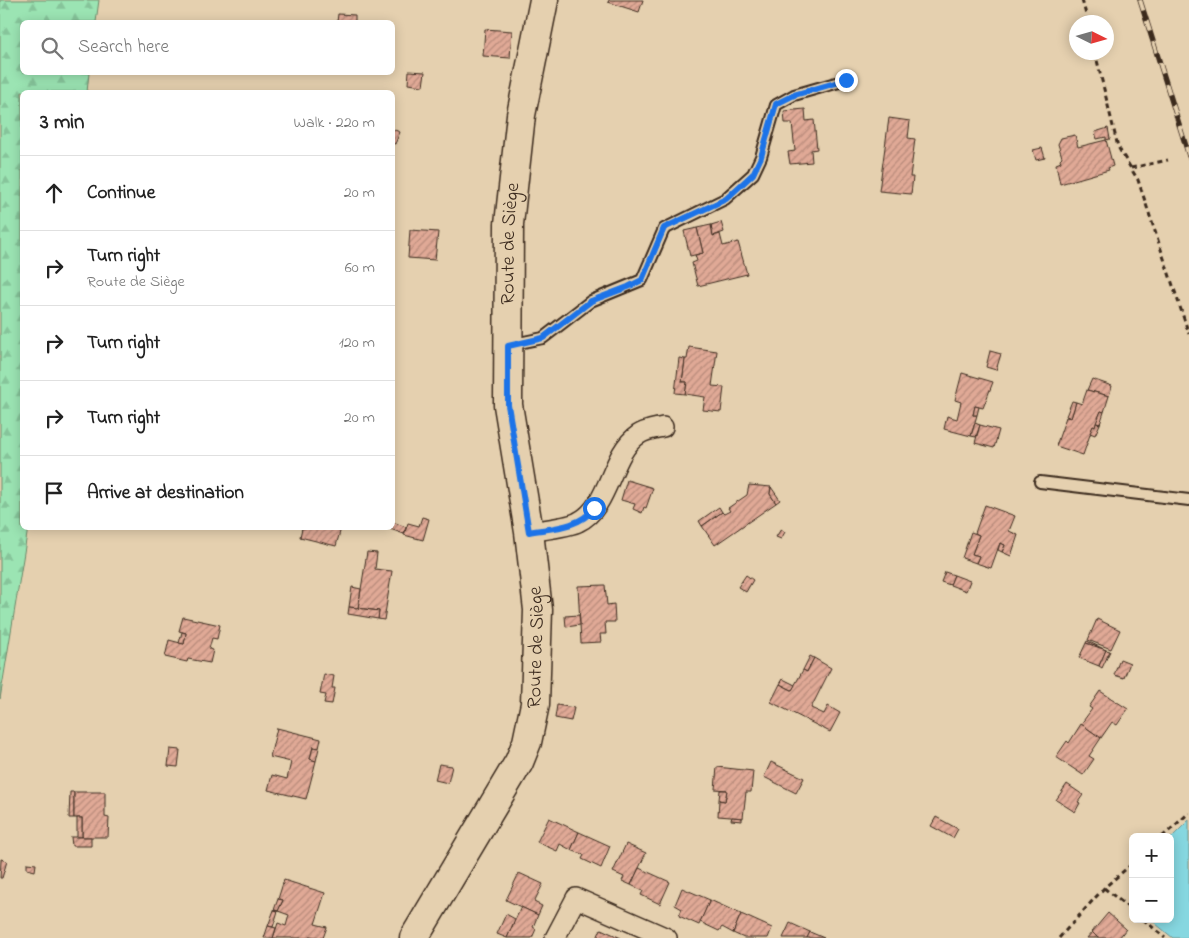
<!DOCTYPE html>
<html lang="en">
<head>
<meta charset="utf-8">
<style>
  :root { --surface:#fff; --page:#f6f6f6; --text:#222; --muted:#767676; --line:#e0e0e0 }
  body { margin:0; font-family:"Indie Flower",sans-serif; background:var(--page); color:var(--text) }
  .controls { position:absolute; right:15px; bottom:15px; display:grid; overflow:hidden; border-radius:8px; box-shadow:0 2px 12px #0003 }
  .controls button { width:45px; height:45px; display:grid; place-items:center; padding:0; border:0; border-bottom:1px solid var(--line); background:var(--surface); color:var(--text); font:25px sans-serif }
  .compass { position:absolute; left:1069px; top:15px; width:45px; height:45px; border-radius:50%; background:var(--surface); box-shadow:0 2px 12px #0003; rotate:95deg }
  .stop { position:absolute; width:15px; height:15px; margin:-11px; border:4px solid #1a73e8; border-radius:50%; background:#fff }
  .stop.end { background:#1a73e8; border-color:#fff; box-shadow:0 1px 5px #0008 }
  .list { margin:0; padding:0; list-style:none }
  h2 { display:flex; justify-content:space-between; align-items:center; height:65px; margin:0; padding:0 20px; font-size:21px }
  h2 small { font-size:16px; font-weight:400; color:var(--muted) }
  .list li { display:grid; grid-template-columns:32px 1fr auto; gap:15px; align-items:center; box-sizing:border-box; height:75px; padding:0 20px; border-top:1px solid var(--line) }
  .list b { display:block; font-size:19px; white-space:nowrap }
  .list p { margin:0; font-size:16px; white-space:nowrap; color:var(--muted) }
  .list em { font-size:16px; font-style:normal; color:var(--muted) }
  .icon { flex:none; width:28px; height:28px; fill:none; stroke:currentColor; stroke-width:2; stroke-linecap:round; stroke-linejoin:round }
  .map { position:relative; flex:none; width:1189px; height:938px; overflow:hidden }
  .search { position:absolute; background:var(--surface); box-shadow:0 2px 12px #0003; left:20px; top:20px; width:375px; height:55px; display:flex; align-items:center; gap:12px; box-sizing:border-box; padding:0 18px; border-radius:8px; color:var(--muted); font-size:19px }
  .panel { position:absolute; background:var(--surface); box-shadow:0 2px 12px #0003; left:20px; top:90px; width:375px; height:440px; border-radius:8px }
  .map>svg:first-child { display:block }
  .forest { fill:url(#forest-firs); stroke:#6b8768 }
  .water { fill:#86d7e0; stroke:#689292 }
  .building { fill:url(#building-hatch); stroke:#3b2a1e }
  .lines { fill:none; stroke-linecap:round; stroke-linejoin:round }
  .lane-casing { stroke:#3b2a1e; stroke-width:14 }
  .street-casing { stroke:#3b2a1e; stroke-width:22 }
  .secondary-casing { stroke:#3b2a1e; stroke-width:31 }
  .path { stroke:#3b2a1e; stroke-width:3; stroke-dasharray:5 4; stroke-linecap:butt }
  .lane { stroke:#e5d0af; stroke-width:10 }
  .street { stroke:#e5d0af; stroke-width:19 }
  .secondary { stroke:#e5d0af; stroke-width:28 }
  .rail-casing { stroke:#3b2a1e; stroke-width:5.5 }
  .rail { stroke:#e5d0af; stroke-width:4; stroke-dasharray:11; stroke-linecap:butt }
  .route { stroke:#1a73e8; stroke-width:6 }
  .labels { text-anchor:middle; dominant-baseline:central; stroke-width:4; stroke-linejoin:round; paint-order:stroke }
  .street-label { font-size:20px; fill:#3b2a1e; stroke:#e5d0af }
</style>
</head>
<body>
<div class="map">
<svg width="1189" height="938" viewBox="0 0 1189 938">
  <defs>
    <pattern id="forest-firs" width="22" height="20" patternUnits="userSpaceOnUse" patternTransform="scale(1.25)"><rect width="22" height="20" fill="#9be4b3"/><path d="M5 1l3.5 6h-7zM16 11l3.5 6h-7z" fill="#86c49a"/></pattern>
    <pattern id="building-hatch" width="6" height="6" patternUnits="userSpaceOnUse" patternTransform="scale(1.25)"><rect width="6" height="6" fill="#e0a996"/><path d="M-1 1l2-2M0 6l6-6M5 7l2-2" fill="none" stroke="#b78a7a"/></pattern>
  </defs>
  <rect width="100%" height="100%" fill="#e5d0af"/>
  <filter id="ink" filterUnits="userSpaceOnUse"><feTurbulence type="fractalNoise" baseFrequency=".02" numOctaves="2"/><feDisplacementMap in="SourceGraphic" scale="10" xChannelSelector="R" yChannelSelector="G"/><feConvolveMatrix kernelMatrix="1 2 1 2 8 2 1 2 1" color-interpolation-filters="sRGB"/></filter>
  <g filter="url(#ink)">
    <polygon class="forest" points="0,0 99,0 96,22 22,22 22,72 89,73 87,92 22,92 22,528 28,528 0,699"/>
    <polygon class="water" points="1189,820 1189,938 1173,938 1150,919 1170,919 1170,839"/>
    <g class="building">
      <polygon points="609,0 643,0 639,12 608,2"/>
      <polygon points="338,14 355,15 355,22 337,22"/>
      <polygon points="485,29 512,31 510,58 483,56"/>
      <polygon points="409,71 425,72 423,86 408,84"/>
      <polygon points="805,109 806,121 814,120 817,149 811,150 812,162 790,164 788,152 795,151 792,123 785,123 784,111"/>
      <polygon points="889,118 910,121 908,138 915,139 910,177 913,177 911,194 879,191"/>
      <polygon points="1108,128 1110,139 1106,140 1106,137 1097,139 1095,132"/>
      <polygon points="392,129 400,132 395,144 392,143"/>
      <polygon points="1075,135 1078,147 1106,140 1113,166 1108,168 1109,170 1060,184 1056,164 1061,162 1060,159 1062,157 1058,144 1061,138"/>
      <polygon points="1042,148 1045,158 1036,160 1033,150"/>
      <polygon points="721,222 724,232 713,236 711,225"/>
      <polygon points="711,225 713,236 720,234 723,246 738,242 747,274 698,286 692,263 697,261 695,255 703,253 697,228"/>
      <polygon points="697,228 703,253 690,256 684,231"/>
      <polygon points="410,230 438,232 435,260 408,258"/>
      <polygon points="689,347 717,351 712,386 724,387 721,412 703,410 705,397 685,394 687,382 682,382 685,359 687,359"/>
      <polygon points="990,351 1001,354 996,370 986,367"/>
      <polygon points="679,358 685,359 682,382 687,382 685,394 675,393"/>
      <polygon points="962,373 993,382 983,408 975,406 973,415 977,415 971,436 944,429 947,416 957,419 961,402 955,400"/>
      <polygon points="1092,379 1112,386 1109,396 1087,390"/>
      <polygon points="1087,390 1109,396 1104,412 1101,411 1095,427 1093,426 1083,455 1056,446 1066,417 1071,418 1076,402 1082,404"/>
      <polygon points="1072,401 1076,402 1071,418 1066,416"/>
      <polygon points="975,406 979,407 977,415 973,415"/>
      <polygon points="1101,411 1104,412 1100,424 1096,423"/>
      <polygon points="975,423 980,425 976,437 971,436"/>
      <polygon points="1096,423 1100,424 1095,435 1090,433 1093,426 1095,427"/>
      <polygon points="980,425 999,430 994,448 975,443"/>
      <polygon points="627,480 653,488 646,508 644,507 642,513 633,509 635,504 621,500"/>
      <polygon points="749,485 771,487 770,494 776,503 715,545 702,526 722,512 724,514 730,511 728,508 747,495"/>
      <polygon points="771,487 780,500 776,503 770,494"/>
      <polygon points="985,505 1015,516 1009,531 1018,535 1011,556 1002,552 1005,545 1000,543 991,568 976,563 979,556 972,554 979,535 975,533"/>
      <polygon points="719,507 722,512 702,526 699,521"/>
      <polygon points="422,517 429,519 423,540 404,535 408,523 419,526"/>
      <polygon points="393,522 406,527 404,534 390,529 392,528"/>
      <polygon points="302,528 341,528 336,546 300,537"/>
      <polygon points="781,529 785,532 781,539 776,537"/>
      <polygon points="971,532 979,535 972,554 979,556 976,563 962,558"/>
      <polygon points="1000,543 1005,545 1002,552 998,550"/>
      <polygon points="367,552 377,553 375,569 392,571 384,620 378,619 379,611 358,608"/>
      <polygon points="945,572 954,575 950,585 941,582"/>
      <polygon points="746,575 753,580 746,592 738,587"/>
      <polygon points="954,575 970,581 966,591 950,585"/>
      <polygon points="605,585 607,605 614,604 615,622 605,622 606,634 600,634 601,642 581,643 578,586"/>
      <polygon points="352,587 361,589 358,608 349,607"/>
      <polygon points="349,607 379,611 378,619 348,614"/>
      <polygon points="579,615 580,625 566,627 565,616"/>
      <polygon points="183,617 220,625 217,639 212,638 209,649 213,650 210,663 188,659 187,662 165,657 169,640 184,644 186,633 179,631"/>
      <polygon points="1097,619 1120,630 1111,649 1088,640"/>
      <polygon points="182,632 186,633 184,644 179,643"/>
      <polygon points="1087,641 1106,650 1086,643"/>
      <polygon points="1086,643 1106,650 1099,666 1079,658"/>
      <polygon points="1106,650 1110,651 1102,668 1099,666"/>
      <polygon points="810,656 814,658 807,672 803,670"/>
      <polygon points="814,658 831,668 811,708 824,714 828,706 840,713 830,732 771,702 780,684 792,690 803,670 807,672"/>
      <polygon points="1120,659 1130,663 1124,678 1114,675"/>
      <polygon points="324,674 334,676 332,688 335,688 332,704 324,703 326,695 320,694"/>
      <polygon points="783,679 795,685 792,690 780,684"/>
      <polygon points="1100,691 1128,709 1117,725 1112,722 1101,738 1081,724 1092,709 1089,707"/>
      <polygon points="557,705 574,708 571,721 555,718"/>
      <polygon points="1081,724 1101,738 1089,756 1094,759 1083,775 1056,757 1067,741 1069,743"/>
      <polygon points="277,728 321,739 319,748 313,747 310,759 316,761 306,799 268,790 272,775 287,779 291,762 270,757"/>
      <polygon points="313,747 319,748 316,761 310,759"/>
      <polygon points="170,749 180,750 178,767 168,766"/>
      <polygon points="771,762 804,778 796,793 764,777"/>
      <polygon points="439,764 452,766 448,783 435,780"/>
      <polygon points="717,767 753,771 751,792 746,792 743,818 718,816 719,800 725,801 727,790 715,789"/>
      <polygon points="1067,784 1083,795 1078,802 1080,803 1075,812 1056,800"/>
      <polygon points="720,790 727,790 725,801 719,800"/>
      <polygon points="70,792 74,792 74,818 69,818"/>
      <polygon points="74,792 105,792 105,817 109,818 108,837 82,837 82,818 74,818"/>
      <polygon points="732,817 742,818 742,821 731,820"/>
      <polygon points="936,817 958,829 953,838 931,826"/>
      <rect x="77" y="818" width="5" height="19"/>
      <polygon points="549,818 579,832 571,850 560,844 557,851 537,842"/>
      <polygon points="579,832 610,846 601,868 582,859 584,855 571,850"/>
      <polygon points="71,837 91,837 91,846 72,846"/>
      <polygon points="626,844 646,853 631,885 622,881 624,877 613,872"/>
      <polygon points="1,859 7,861 2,878 0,878"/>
      <polygon points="27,863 36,864 35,871 27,869"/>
      <polygon points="639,868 670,882 660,904 641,895 643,891 631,885"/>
      <polygon points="519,873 543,884 534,902 542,906 538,915 506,900"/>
      <polygon points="284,880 325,893 315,924 327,927 323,938 310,936 310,938 273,938 278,923 286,926 289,915 278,911 283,900 278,899"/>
      <polygon points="682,888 710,900 699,925 679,916 682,909 675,905"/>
      <polygon points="278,899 283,900 278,911 274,910"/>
      <polygon points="710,900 741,914 733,933 722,927 719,931 700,922"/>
      <polygon points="521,907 538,915 533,927 536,929 532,938 507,938"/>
      <polygon points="274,910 278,911 273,927 268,926"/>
      <polygon points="1108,913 1126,929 1119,938 1098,938 1092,932"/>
      <polygon points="506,914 515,919 507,938 497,934"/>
      <polygon points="741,914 772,928 768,938 744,938 733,933"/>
      <polygon points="790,923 810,932 807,938 783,938"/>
      <polygon points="268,926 276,928 273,938 264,938"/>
      <polygon points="601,929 621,938 597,938"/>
      <polygon points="810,932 824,938 807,938"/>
      <polygon points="1092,932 1098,938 1087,938"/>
    </g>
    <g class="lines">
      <g class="lane-casing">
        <g id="lane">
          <polyline points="509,345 543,338 591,301 642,280 664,229 725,199 753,174 761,157 776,105 794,95 846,80"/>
          <polyline points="1040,482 1189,500"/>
        </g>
      </g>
      <g class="street-casing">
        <g id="street">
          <path d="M529 532C540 530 569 527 578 522 610 507 610 454 638 435 645 430 654 429 663 427"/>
          <polyline points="555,938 576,898 667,938"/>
        </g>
      </g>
      <g class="secondary-casing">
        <g id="secondary">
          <path id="s1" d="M414 938 519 762 527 742 535 704 538 610 529 532 508 405 509 224 521 115 544 0"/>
        </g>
      </g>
      <g class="path">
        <polyline points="1082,0 1088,22"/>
        <polyline points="1095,52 1118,147 1138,180 1189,334"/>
        <polyline points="1131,168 1168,160"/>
        <polyline points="1162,837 1189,813"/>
        <polyline points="1104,888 1133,911"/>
        <polyline points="1143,919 1165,938"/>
        <polyline points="1059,938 1104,888 1133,863"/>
      </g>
      <use href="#lane" class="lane"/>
      <use href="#street" class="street"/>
      <use href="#secondary" class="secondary"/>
      <g class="rail-casing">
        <polyline id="rail" points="1140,0 1189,156"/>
      </g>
      <use href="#rail" class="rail"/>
    </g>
  </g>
  <g class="lines" filter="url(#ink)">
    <path class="route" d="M594 508C580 528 551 528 529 532L508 405V346L543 338 591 301 628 287 642 280 664 228 726 199 753 174 761 157 776 104 794 95 846 80"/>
  </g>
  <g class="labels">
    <g class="street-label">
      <text stroke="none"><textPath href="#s1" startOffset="728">Route de Siège</textPath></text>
      <text stroke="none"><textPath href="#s1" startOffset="322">Route de Siège</textPath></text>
    </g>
  </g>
</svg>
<div class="controls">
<button>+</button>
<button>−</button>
</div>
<svg class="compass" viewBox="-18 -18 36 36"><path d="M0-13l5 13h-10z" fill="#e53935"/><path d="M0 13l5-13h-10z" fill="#767676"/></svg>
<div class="stop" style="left:594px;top:508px"></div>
<div class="stop end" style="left:846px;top:80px"></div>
<div class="search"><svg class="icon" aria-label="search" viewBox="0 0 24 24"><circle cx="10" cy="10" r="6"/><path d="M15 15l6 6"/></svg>Search here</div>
<section class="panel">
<h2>3 min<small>Walk · 220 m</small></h2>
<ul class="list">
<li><svg class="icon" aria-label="ahead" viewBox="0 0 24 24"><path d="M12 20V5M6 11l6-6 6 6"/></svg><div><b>Continue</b></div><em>20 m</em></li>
<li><svg class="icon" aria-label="right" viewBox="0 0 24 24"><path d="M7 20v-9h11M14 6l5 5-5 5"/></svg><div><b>Turn right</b><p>Route de Siège</p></div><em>60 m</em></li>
<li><svg class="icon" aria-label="right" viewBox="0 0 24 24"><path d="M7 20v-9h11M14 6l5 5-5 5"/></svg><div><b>Turn right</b></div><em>120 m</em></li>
<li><svg class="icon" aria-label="right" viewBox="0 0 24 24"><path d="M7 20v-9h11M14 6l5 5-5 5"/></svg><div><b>Turn right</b></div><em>20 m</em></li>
<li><svg class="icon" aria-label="arrive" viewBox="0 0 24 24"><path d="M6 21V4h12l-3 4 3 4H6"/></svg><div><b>Arrive at destination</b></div></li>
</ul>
</section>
</div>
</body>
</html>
